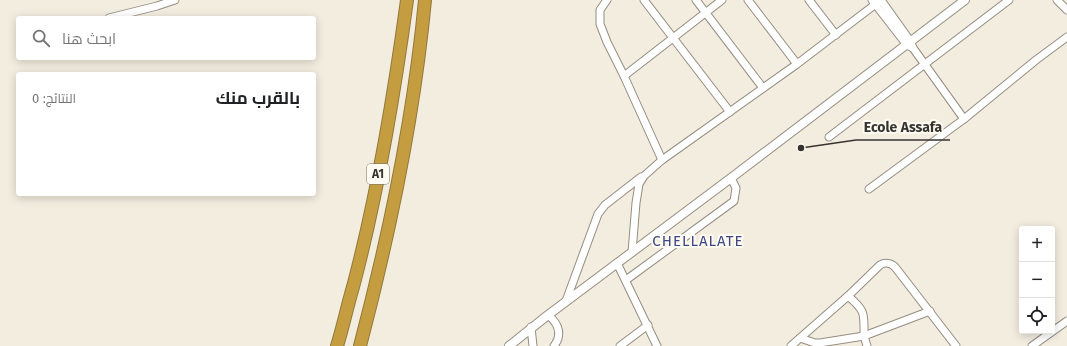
<!DOCTYPE html>
<html lang="ar">
<head>
<meta charset="utf-8">
<style>
  :root { --surface:#fff; --page:#f2f2f2; --text:#202124; --muted:#757577; --line:#e0e0e0 }
  body { margin:0; font-family:"Fira Sans",Cairo,sans-serif; background:var(--page); color:var(--text); direction:rtl }
  .controls { position:absolute; right:12px; bottom:12px; display:grid; overflow:hidden; border-radius:4px; box-shadow:0 2px 10px #0003 }
  .controls button { width:36px; height:36px; display:grid; place-items:center; padding:0; border:0; border-bottom:1px solid var(--line); background:var(--surface); color:var(--text); font:20px sans-serif }
  .list { margin:0; padding:0; list-style:none }
  h2 { display:flex; justify-content:space-between; align-items:center; height:52px; margin:0; padding:0 16px; font-size:17px }
  h2 small { font-size:13px; font-weight:400; color:var(--muted) }
  .icon { flex:none; width:22px; height:22px; fill:none; stroke:currentColor; stroke-width:2; stroke-linecap:round; stroke-linejoin:round }
  .map { position:relative; flex:none; width:1067px; height:346px; overflow:hidden; direction:ltr }
  .search { position:absolute; background:var(--surface); box-shadow:0 2px 10px #0003; left:16px; top:16px; width:300px; height:44px; display:flex; align-items:center; gap:10px; box-sizing:border-box; padding:0 14px; border-radius:4px; color:var(--muted); font-size:15px }
  .panel { position:absolute; background:var(--surface); box-shadow:0 2px 10px #0003; left:16px; top:72px; width:300px; height:124px; border-radius:4px; direction:rtl }
  .map>svg:first-child { display:block }
  .lines { fill:none; stroke-linecap:round; stroke-linejoin:round }
  .minor-casing { stroke:#948e82; stroke-width:9 }
  .tertiary-casing { stroke:#948e82; stroke-width:10 }
  .motorway-casing { stroke:#93783b; stroke-width:14 }
  .minor { stroke:#fff; stroke-width:7 }
  .tertiary { stroke:#fff; stroke-width:8 }
  .motorway { stroke:#c49d41; stroke-width:12 }
  .labels { text-anchor:middle; dominant-baseline:central; stroke-width:4; stroke-linejoin:round; paint-order:stroke }
  .shield { fill:#fefbf2; stroke:#73706a; stroke-width:1 }
  .shield-label { font-size:12px; font-weight:bold; fill:#37342f }
  .quarter-label { font-size:15px; letter-spacing:1px; fill:#3f4884; stroke:#fefbf2 }
  .leader { fill:none; stroke:#37342f; stroke-width:1.5 }
  .callout-dot { fill:#37342f; stroke:#fefbf2; stroke-width:1.5 }
  .callout-label { font-size:14px; text-anchor:middle; font-weight:bold; fill:#37342f; stroke:#fefbf2; stroke-width:4; stroke-linejoin:round; paint-order:stroke }
</style>
</head>
<body>
<div class="map">
<svg width="1067" height="346" viewBox="0 0 1067 346">
  <rect width="100%" height="100%" fill="#f3ede0"/>
  <g class="lines">
    <g class="minor-casing">
      <g id="minor">
        <polyline points="607,0 600,10 600,24 607,42 624,76 662,160"/>
        <polyline points="644,0 730,112"/>
        <polyline points="696,0 763,88"/>
        <polyline points="748,0 797,64"/>
        <polyline points="809,0 836,35"/>
        <polyline points="872,0 907,45 911,47"/>
        <polyline points="881,0 911,42 913,48 964,119"/>
        <polyline points="1057,0 1067,10"/>
        <polyline points="109,18 157,6 175,0"/>
        <polyline points="624,76 722,0"/>
        <polyline points="829,137 1009,0"/>
        <polyline points="869,189 964,119 1036,60 1067,37"/>
        <polyline points="632,252 636,203 639,184 644,176 662,160 797,64 881,0"/>
        <polyline points="617,263 657,346"/>
        <polyline points="626,280 734,201 736,188 731,178"/>
        <polyline points="566,301 598,214 605,205 641,177"/>
        <path d="M548 315C558 323 563 334 554 346"/>
        <polyline points="531,327 533,346"/>
        <path d="M800 338 815 343H820L864 336C864 314 866 311 848 296"/>
        <polyline points="620,346 648,325"/>
        <path d="M791 346 848 296 880 265C885 262 891 263 895 267L956 346"/>
        <polyline points="867,346 864,336 930,311"/>
        <polyline points="1032,346 1067,321"/>
      </g>
    </g>
    <g class="tertiary-casing">
      <polyline id="tertiary" points="509,346 548,315 731,178 965,0"/>
    </g>
    <g class="motorway-casing">
      <g id="motorway">
        <path d="M337 346C343 327 347 307 353 287 378 193 394 96 407 0"/>
        <path d="M360 346C390 232 414 117 425 0"/>
      </g>
    </g>
    <use href="#minor" class="minor"/>
    <use href="#tertiary" class="tertiary"/>
    <use href="#motorway" class="motorway"/>
  </g>
  <g class="labels">
    <rect class="shield" x="367" y="164" width="22" height="20" rx="3"/>
    <g class="shield-label">
      <text x="378" y="174">A1</text>
    </g>
    <g class="quarter-label">
      <text x="698" y="241">CHELLALATE</text>
    </g>
  </g>
  <path class="leader" d="M801 148L856 140H950"/>
  <circle class="callout-dot" cx="801" cy="148" r="4"/>
  <g class="callout-label">
    <text x="903" y="132">Ecole Assafa</text>
  </g>
</svg>
<div class="controls">
<button>+</button>
<button>−</button>
<button><svg class="icon" aria-label="locate" viewBox="0 0 24 24"><circle cx="12" cy="12" r="6"/><path d="M12 2v4M12 18v4M2 12h4M18 12h4"/></svg></button>
</div>
<div class="search"><svg class="icon" aria-label="search" viewBox="0 0 24 24"><circle cx="10" cy="10" r="6"/><path d="M15 15l6 6"/></svg>ابحث هنا</div>
<section class="panel">
<h2>بالقرب منك<small>النتائج: 0</small></h2>
<ul class="list">
</ul>
</section>
</div>
</body>
</html>
